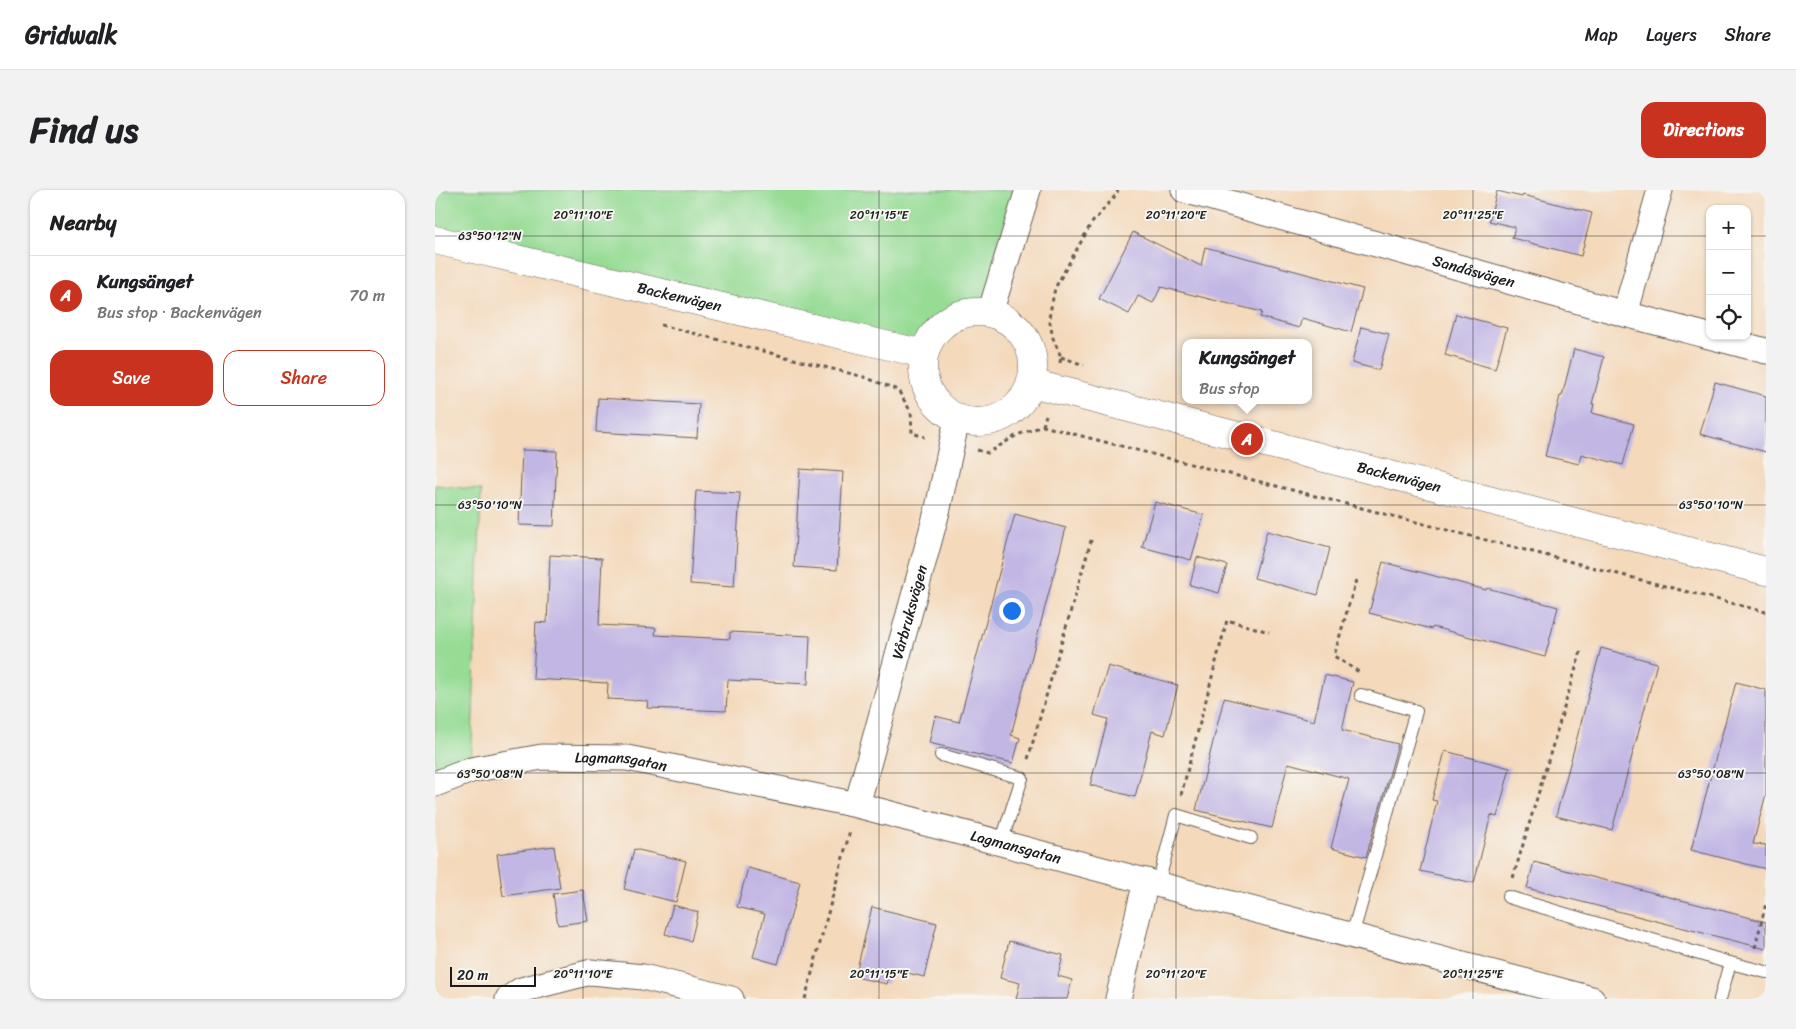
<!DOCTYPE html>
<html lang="en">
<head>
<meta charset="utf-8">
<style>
  :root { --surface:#fff; --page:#f2f2f2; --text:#202124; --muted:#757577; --line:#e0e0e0; --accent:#c8321e }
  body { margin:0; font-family:Sriracha,sans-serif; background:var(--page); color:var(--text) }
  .controls { position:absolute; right:15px; top:15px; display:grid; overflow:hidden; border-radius:10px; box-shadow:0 1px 4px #0004 }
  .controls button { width:45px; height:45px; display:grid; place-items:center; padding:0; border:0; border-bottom:1px solid var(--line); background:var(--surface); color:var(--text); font:25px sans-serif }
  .scale { position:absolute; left:15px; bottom:12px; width:86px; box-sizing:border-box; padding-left:5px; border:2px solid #1c1c1c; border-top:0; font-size:14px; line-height:18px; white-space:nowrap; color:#1c1c1c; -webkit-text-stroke:4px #f6f6f2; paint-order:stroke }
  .you { position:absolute; left:576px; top:420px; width:18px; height:18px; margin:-12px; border:4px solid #fff; border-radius:50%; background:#1a73e8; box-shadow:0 0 0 8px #1a73e833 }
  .badge { display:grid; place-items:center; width:32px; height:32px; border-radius:50%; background:var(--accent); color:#fff; font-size:16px; font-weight:700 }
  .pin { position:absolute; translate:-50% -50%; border:2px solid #fff; box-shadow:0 1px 5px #0006 }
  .popup { position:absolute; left:747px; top:149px; width:130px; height:65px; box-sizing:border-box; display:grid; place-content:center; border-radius:10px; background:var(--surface); filter:drop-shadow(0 1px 4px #0005); font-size:16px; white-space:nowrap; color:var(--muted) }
  .popup b { font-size:19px; color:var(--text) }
  .popup::after { content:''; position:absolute; left:50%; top:100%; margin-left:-10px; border:10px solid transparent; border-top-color:var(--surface) }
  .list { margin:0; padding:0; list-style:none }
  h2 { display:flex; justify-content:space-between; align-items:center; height:65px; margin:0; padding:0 20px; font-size:21px }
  h2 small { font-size:16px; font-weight:400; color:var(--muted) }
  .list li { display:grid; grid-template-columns:32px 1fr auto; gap:15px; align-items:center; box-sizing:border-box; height:80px; padding:0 20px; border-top:1px solid var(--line) }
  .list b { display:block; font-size:19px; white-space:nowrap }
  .list p { margin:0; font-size:16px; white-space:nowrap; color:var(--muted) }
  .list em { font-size:16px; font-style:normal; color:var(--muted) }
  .actions { display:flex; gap:10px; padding:15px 20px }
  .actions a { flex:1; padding:11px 0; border:1px solid var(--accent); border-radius:15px; text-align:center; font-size:18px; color:var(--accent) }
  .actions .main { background:var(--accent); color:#fff }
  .icon { flex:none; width:28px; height:28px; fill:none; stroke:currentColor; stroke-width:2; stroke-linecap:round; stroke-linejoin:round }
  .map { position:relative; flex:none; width:1331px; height:809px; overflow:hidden; border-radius:15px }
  header { display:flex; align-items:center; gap:30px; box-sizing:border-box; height:70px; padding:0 25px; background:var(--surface); border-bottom:1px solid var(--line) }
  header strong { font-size:24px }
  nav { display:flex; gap:28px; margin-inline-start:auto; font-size:18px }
  .intro { display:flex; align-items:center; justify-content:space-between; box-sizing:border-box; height:120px; padding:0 30px }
  h1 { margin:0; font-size:35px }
  .button { padding:12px 22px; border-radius:15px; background:var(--accent); color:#fff; font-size:18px; font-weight:700 }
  main { display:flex; gap:30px; padding:0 30px }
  aside { flex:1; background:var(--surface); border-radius:15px; box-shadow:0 1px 4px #0004 }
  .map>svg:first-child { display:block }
  .green { fill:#97dc95; stroke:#5a7c58 }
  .building { fill:#c2b7e4 }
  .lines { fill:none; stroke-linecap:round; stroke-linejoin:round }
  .service-casing { stroke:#685e54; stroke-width:14 }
  .minor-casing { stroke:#685e54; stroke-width:27 }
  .tertiary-casing { stroke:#685e54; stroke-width:29 }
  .path { stroke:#685e54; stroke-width:3; stroke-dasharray:4 4; stroke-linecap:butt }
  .service { stroke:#fff; stroke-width:12 }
  .minor { stroke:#fff; stroke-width:25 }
  .tertiary { stroke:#fff; stroke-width:28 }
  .ticks { fill:none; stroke:#1c1c1c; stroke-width:1; stroke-opacity:0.45 }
  .labels { text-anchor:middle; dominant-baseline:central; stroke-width:4; stroke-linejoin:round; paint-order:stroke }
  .street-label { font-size:15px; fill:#1c1c1c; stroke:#f6f6f2 }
  .ticks-label { font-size:12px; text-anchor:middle; fill:#1c1c1c; stroke:#f6f6f2; stroke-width:4; stroke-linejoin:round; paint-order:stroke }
</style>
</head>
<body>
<header>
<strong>Gridwalk</strong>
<nav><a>Map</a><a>Layers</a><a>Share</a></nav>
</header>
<div class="intro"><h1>Find us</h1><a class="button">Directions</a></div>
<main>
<aside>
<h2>Nearby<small></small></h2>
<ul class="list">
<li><span class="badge">A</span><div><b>Kungsänget</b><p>Bus stop · Backenvägen</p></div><em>70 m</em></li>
</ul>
<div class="actions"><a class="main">Save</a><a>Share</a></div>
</aside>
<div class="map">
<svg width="1331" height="809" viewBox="0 0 1331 809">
  <rect width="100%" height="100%" fill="#f6f6f2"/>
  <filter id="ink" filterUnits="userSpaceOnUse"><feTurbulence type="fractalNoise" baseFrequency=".02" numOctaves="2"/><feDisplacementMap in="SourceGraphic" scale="10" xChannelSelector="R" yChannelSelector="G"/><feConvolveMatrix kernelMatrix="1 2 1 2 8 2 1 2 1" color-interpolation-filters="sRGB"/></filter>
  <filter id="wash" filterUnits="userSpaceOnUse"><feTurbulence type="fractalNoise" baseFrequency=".0096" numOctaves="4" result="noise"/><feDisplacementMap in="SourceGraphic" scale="20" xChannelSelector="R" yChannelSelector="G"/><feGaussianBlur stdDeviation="1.12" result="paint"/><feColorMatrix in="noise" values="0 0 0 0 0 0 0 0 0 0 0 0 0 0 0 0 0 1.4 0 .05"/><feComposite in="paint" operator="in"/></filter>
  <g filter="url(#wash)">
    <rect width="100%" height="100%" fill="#f4d9bb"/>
    <g class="green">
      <path d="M0 0H593L555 123C518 123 505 130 489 164L0 50Z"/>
      <polygon points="0,295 46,300 36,580 0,594"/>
    </g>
    <g id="blocks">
      <g class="building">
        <polygon points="1062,1 1087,7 1088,5 1157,23 1146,66 1077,48 1080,37 1054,31"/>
        <polygon points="698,42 766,76 770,57 928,99 916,142 867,128 864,138 825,127 827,122 726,97 718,113 703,106 694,124 664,109"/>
        <polygon points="1021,124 1072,138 1060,179 1010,165"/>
        <polygon points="926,137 954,144 944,180 917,173"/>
        <polygon points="1139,159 1169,167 1157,214 1159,214 1157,223 1199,234 1188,275 1146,264 1144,274 1110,266 1125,206 1127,206"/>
        <polygon points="1280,192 1331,206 1331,262 1265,244"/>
        <polygon points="163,208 264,214 262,248 161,242"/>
        <polygon points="87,260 122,261 119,336 84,335"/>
        <polygon points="365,279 408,282 402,380 359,377"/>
        <polygon points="261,301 305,303 299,397 255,394"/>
        <polygon points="720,312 769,325 756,370 707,357"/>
        <polygon points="580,324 631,338 576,545 585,548 578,573 494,553 500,526 524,532"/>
        <polygon points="832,341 895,358 883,405 819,388"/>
        <polygon points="115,365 167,368 164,435 221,438 220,445 295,449 295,442 375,446 373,494 293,490 291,521 212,518 213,511 172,509 173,493 98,489 101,432 112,433"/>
        <polygon points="762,367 792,375 784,403 755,395"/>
        <polygon points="948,372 1051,400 1052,398 1123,417 1110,467 998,437 997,439 934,423"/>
        <polygon points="1166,458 1222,473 1177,640 1121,626"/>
        <polygon points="673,476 743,495 730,545 717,541 700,607 655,595 673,529 659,525"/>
        <polygon points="890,485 918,492 907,540 963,554 931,667 896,658 914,589 853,573 837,638 761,620 789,508 879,531"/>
        <polygon points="1301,492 1331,500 1331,604 1318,654 1331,655 1331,679 1256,660"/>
        <polygon points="1010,561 1075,578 1062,627 1056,625 1039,693 985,681 1002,611 997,610"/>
        <polygon points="119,656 125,698 68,706 62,664"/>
        <polygon points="199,659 251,671 241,712 189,699"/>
        <polygon points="1099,672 1331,732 1331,759 1092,698"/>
        <polygon points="313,678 365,692 343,774 318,767 330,724 302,717"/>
        <polygon points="148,700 153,731 123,735 118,704"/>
        <polygon points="238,715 263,722 256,751 230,744"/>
        <polygon points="437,717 502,733 489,787 456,779 452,794 420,787"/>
        <polygon points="574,751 628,765 623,786 637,790 632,809 581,809 585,793 565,788"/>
      </g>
    </g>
  </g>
  <g filter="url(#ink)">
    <use href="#blocks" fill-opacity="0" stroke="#685e54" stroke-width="1"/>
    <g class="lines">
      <g class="service-casing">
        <g id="service">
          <polyline points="506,565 587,588 566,653"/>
          <polyline points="723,694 741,625 816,648"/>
          <polyline points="1073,707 1295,773"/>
          <polyline points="917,746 981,521 926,505"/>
          <polyline points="1285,809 1295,773 1331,782"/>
        </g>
      </g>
      <g class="minor-casing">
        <g id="minor">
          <path id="s1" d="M749 0 1190 124 1331 161"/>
          <polyline points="555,123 593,0"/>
          <polyline points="1190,124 1225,0"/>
          <path id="s2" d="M0 594 36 580 107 567 192 568 422 615 1157 809"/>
          <path id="s3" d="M422 615 503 318 522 229"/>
          <polyline points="73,809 86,800 156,782 208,787 296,809"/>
          <polyline points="683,809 711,691"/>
        </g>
      </g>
      <g class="tertiary-casing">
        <g id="tertiary">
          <path id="s4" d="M0 50 489 164"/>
          <circle cx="543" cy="177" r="55"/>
          <path id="s5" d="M596 193 1331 381"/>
        </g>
      </g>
      <g class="path">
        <polyline points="226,135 429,187 463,200 476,222 477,243 490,247"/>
        <polyline points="626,167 649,175"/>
        <polyline points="625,173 626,167 618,148 614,128 620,98 656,34 681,5 683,0"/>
        <polyline points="608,236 611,225"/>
        <polyline points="542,260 553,263 582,245 608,236 1331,422"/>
        <polyline points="921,390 899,466 924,482 924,485"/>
        <polyline points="593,569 657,347"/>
        <polyline points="746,605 792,430 834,442"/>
        <polyline points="1078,688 1146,461"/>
        <polyline points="1320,758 1331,713"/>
        <polyline points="370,809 415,641"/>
      </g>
      <use href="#service" class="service"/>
      <use href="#minor" class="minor"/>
      <use href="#tertiary" class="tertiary"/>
    </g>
  </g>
  <path class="ticks" d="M148 0V809M444 0V809M741 0V809M1038 0V809M0 46H1275M1312 46H1331M0 315H1331M0 583H1331"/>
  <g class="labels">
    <g class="street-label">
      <text stroke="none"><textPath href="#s1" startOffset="301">Sandåsvägen</textPath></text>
      <text stroke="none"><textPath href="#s4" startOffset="251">Backenvägen</textPath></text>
      <text stroke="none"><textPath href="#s5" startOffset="380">Backenvägen</textPath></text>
      <text stroke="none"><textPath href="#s3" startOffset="200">Vårbruksvägen</textPath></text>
      <text stroke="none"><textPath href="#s2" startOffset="190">Lagmansgatan</textPath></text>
      <text stroke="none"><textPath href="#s2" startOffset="595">Lagmansgatan</textPath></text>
    </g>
  </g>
  <g class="ticks-label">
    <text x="148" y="29">20°11'10"E</text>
    <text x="444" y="29">20°11'15"E</text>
    <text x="741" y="29">20°11'20"E</text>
    <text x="1038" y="29">20°11'25"E</text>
    <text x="55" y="50">63°50'12"N</text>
    <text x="55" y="319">63°50'10"N</text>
    <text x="1276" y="319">63°50'10"N</text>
    <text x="55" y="588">63°50'08"N</text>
    <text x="1276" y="588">63°50'08"N</text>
    <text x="148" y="788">20°11'10"E</text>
    <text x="444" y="788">20°11'15"E</text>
    <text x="741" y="788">20°11'20"E</text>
    <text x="1038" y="788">20°11'25"E</text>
  </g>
</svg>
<div class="controls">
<button>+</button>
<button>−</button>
<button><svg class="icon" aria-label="locate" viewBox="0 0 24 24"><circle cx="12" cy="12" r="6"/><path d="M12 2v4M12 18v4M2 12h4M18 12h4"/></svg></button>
</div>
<div class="scale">20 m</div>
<div class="you"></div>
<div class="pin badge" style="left:812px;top:249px">A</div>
<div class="popup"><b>Kungsänget</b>Bus stop</div>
</div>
</main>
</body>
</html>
